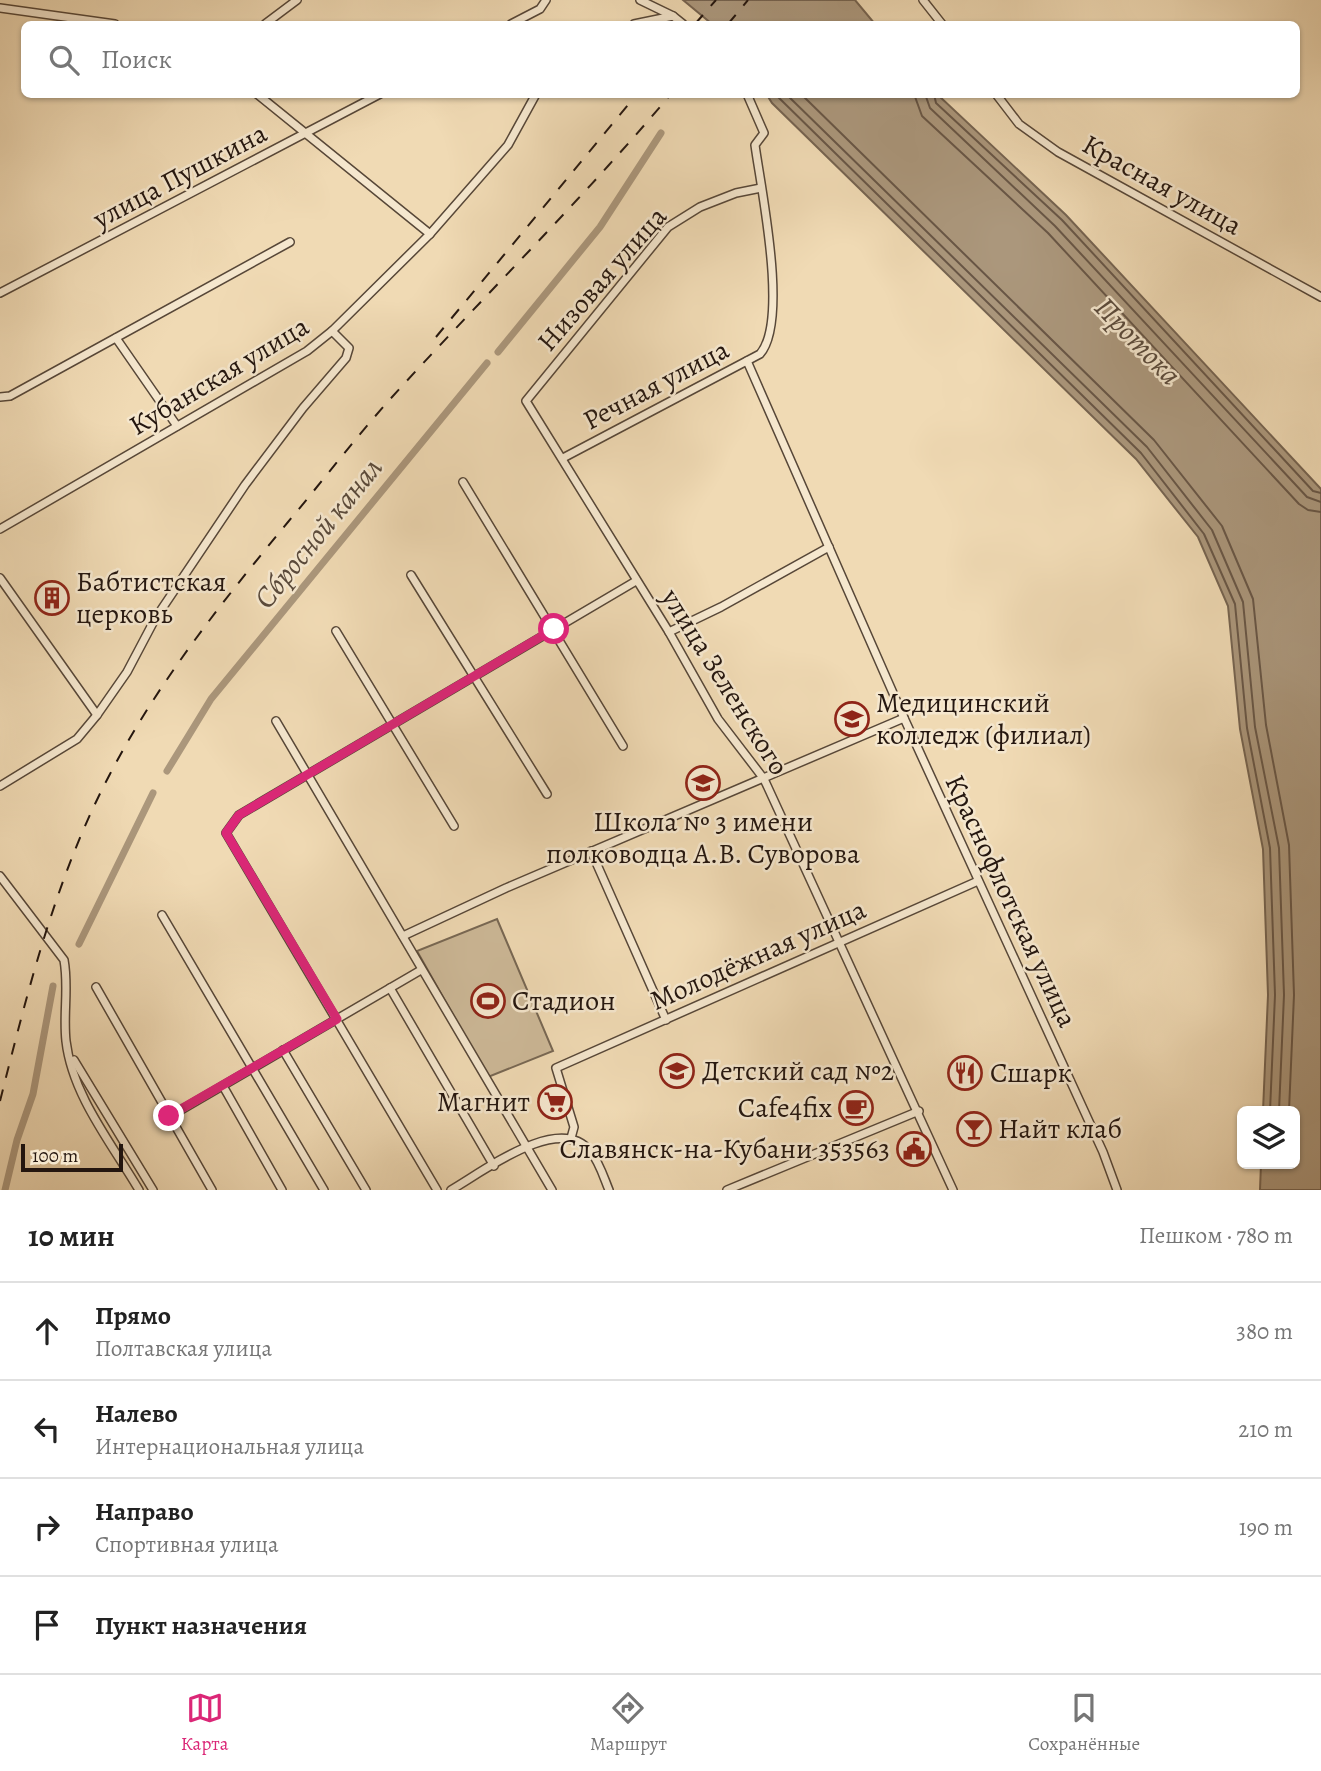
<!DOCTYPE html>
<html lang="ru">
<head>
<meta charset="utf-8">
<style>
  :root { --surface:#fff; --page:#f6f6f6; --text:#222; --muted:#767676; --line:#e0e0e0; --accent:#db2777 }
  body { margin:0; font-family:Alegreya,serif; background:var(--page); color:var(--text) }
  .controls { position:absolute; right:21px; bottom:21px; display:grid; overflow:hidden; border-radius:10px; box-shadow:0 2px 5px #0004 }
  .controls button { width:63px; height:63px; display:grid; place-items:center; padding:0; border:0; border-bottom:2px solid var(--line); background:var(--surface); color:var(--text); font:35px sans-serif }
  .scale { position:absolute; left:21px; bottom:18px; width:102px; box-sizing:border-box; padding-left:7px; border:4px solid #24160f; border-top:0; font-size:19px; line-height:24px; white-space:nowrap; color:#24160f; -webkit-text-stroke:5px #f5e7ce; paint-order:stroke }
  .stop { position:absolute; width:21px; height:21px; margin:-16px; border:5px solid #db2777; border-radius:50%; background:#fff }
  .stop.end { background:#db2777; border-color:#fff; box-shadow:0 2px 7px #0008 }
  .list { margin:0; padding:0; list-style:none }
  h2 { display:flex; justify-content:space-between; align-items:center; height:91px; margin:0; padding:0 28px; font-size:30px }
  h2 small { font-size:23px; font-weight:400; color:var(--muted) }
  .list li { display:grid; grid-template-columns:46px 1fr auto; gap:21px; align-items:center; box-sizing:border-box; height:98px; padding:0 28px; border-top:2px solid var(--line) }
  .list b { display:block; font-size:26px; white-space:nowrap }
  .list p { margin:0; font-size:23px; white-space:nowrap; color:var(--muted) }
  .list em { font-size:23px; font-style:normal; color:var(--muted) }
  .icon { flex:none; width:38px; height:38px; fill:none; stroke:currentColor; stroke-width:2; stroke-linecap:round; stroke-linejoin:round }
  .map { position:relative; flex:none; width:1321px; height:1190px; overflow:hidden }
  .search { position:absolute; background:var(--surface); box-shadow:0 2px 5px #0004; left:21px; right:21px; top:21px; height:77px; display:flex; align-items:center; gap:18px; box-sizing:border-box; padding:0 24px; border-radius:10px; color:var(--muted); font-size:26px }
  .sheet { height:483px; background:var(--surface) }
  nav { display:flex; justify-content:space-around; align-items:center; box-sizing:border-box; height:98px; border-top:2px solid var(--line); background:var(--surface); font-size:19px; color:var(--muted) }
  nav a { display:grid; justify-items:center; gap:4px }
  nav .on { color:var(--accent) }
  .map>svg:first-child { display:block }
  .green { fill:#cdb998; stroke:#786854; stroke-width:2 }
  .water { fill:#ab977c; stroke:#756350; stroke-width:2 }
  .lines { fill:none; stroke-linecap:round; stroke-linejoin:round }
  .shore { stroke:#685646; stroke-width:2 }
  .canal { stroke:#ab977c; stroke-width:7 }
  .minor-casing { stroke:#574738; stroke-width:10 }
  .minor { stroke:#f5e7ce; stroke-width:7 }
  .rail { stroke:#24160f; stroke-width:2; stroke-dasharray:12 12; stroke-linecap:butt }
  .route { stroke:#db2777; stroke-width:9 }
  .labels { text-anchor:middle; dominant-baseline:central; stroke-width:5; stroke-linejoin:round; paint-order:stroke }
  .street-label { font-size:28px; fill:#24160f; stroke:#f5e7ce }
  .poi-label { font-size:28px; fill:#24160f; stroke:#f5e7ce; text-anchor:start }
  .water-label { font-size:30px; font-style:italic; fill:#5a4a3b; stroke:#f5e7ce }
</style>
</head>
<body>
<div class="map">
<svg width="1321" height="1190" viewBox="0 0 1321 1190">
  <rect width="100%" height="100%" fill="#f0dab4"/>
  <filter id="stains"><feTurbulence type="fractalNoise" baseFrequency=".00286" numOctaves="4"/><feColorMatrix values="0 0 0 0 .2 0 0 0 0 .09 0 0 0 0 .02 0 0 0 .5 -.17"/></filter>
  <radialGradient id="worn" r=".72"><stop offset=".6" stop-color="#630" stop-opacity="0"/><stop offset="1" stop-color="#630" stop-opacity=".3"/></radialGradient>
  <polygon class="green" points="497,919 553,1051 488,1077 417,951"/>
  <g class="water">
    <polygon points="683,0 855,0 875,24 712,24"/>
    <polygon points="767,95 938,95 1066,215 1321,489 1321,1190 1260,1190 1261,1164 1295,1164 1295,1111 1263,1111 1268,995 1263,849 1240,729 1228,606 1198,537 1136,459 772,103"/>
  </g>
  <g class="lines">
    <g class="shore">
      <polyline points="775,94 1141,453 1204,534 1235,604 1247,728 1270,848 1275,995 1270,1111"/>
      <polyline points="786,94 1147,447 1212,530 1243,602 1255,727 1279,848 1284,995 1279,1111"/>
      <polyline points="801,94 1154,440 1222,526 1253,599 1266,725 1289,845 1294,995 1289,1111"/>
      <polyline points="914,94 922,116 1048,233 1299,504 1308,510 1321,512"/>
      <polyline points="925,94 930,108 1055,226 1307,497 1321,502"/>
      <polyline points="934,94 936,103 1062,220 1313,491 1321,493"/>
    </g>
    <g class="canal">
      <polyline points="498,352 600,227 661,133"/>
      <polyline points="167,771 211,699 487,363"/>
      <polyline points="79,944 153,793"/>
      <polyline points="5,1190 17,1140 33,1094 53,986"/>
    </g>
    <g class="minor-casing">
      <g id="minor">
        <polyline points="640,0 673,16"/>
        <polyline points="923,0 942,24"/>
        <polyline points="0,8 115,24"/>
        <polyline points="265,24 297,0"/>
        <polyline points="511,24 540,9 546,0"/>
        <polyline points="634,24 673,16 683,24"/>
        <polyline points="257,94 430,234"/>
        <polyline points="996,94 1019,124 1058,152 1321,297"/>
        <polyline points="761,188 736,193 700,207 668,227 526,401 669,632 718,719 764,779 953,1190"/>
        <polyline points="0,293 380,94"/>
        <polyline points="116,338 177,426"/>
        <polyline points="747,361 904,718 1103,1152 1117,1190"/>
        <polyline points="0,397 10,396 290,242"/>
        <path d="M563 458 760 354C789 321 761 189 755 145L764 133 747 94"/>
        <polyline points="463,482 623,746"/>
        <polyline points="0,529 307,351 332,331 430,234 508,145 536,94"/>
        <polyline points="411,575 547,794"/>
        <polyline points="0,578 97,715"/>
        <polyline points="336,631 454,826"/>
        <polyline points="669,632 721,607 829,547"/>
        <polyline points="276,721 552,1190"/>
        <polyline points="0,786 77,739 97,715 127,672 155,619 245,485 303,408 346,358 349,348 332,331"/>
        <polyline points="591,851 666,1020"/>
        <path d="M0 876 64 960C69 987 63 1014 66 1041 72 1095 112 1144 139 1190"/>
        <polyline points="162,915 324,1190"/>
        <polyline points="403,936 506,888 904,718"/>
        <polyline points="96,987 212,1190"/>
        <polyline points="390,988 494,1166"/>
        <polyline points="283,1050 366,1190"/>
        <polyline points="74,1060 153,1190"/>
        <polyline points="223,1086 282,1190"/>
        <polyline points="169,1117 421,970"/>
        <polyline points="571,1138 574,1127 556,1068 978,881"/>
        <polyline points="437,1190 226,833 239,815 636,581"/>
        <path d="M451 1190C484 1171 559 1113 590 1151 599 1161 604 1178 609 1190"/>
        <polyline points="727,1190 919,1111"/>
      </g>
    </g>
    <use href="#minor" class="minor"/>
    <g class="rail">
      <polyline points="695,24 716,0"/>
      <polyline points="728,24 748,0"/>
      <polyline points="436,337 637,94"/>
      <path d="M0 1101C28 990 56 876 110 774 158 682 222 602 288 522 326 477 362 429 403 385 492 288 586 195 671 94"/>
    </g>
  </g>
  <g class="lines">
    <polyline class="route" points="169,1116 337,1019 226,833 239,815 554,629"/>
  </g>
  <defs>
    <g id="building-ring" transform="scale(1.75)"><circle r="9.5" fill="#f5e7ce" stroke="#8f2418" stroke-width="1.5"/><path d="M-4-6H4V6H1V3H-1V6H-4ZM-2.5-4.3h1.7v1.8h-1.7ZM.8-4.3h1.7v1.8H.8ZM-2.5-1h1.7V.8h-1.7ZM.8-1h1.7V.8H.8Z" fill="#8f2418"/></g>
    <g id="university-ring" transform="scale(1.75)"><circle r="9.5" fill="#f5e7ce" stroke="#8f2418" stroke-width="1.5"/><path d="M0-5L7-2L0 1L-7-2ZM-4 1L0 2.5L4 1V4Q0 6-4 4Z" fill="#8f2418"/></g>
    <g id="school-ring" transform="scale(1.75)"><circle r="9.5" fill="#f5e7ce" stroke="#8f2418" stroke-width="1.5"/><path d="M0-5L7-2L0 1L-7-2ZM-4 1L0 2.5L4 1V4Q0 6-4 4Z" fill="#8f2418"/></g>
    <g id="stadium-ring" transform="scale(1.75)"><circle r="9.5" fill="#f5e7ce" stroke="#8f2418" stroke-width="1.5"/><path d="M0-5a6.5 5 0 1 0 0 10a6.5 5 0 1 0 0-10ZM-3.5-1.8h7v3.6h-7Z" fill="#8f2418"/></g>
    <g id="restaurant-ring" transform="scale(1.75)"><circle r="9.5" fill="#f5e7ce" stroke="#8f2418" stroke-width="1.5"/><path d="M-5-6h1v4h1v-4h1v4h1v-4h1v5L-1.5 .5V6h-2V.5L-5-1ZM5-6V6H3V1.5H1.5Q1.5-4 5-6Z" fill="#8f2418"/></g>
    <g id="supermarket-ring" transform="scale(1.75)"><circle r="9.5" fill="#f5e7ce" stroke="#8f2418" stroke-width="1.5"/><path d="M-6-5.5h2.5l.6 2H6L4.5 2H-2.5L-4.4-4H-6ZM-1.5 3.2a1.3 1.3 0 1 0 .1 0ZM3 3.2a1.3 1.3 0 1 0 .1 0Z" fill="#8f2418"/></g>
    <g id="cafe-ring" transform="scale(1.75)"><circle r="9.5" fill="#f5e7ce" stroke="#8f2418" stroke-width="1.5"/><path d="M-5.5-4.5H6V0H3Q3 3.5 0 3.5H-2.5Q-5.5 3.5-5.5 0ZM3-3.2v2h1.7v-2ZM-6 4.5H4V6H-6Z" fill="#8f2418"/></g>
    <g id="bar-ring" transform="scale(1.75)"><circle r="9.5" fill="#f5e7ce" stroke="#8f2418" stroke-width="1.5"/><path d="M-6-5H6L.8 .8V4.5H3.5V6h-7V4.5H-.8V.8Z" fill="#8f2418"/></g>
    <g id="civic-ring" transform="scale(1.75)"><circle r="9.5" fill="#f5e7ce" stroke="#8f2418" stroke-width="1.5"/><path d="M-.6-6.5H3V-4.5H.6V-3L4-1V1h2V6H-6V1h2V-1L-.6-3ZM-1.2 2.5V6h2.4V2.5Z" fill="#8f2418"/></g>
  </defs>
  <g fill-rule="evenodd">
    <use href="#building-ring" x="52" y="598"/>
    <use href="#university-ring" x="852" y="719"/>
    <use href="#school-ring" x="703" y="783"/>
    <use href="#stadium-ring" x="488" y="1001"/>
    <use href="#school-ring" x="677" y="1071"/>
    <use href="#restaurant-ring" x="965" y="1073"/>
    <use href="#supermarket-ring" x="555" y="1102"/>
    <use href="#cafe-ring" x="856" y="1108"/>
    <use href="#bar-ring" x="974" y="1129"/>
    <use href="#civic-ring" x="914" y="1149"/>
  </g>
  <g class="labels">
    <g class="street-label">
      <text transform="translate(180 176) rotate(-28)">улица Пушкина</text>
      <text transform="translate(1162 185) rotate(29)">Красная улица</text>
      <text transform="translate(602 279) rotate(-49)">Низовая улица</text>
      <text transform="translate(219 376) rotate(-31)">Кубанская улица</text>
      <text transform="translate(656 385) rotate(-28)">Речная улица</text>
      <text transform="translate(725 682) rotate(58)">улица Зеленского</text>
      <text transform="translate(1011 901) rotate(65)">Краснофлотская улица</text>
      <text transform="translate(758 955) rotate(-24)">Молодёжная улица</text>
    </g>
    <g class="poi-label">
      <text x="76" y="582">Бабтистская<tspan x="76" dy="32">церковь</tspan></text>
      <text x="876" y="703">Медицинский<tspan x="876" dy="32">колледж (филиал)</tspan></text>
      <text x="703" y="822" text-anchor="middle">Школа № 3 имени<tspan x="703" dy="32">полководца А.В. Суворова</tspan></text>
      <text x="512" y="1001">Стадион</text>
      <text x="702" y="1071">Детский сад №2</text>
      <text x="990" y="1073">Сшарк</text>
      <text x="530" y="1102" text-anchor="end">Магнит</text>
      <text x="832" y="1108" text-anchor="end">Cafe4fix</text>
      <text x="998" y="1129">Найт клаб</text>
      <text x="890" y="1149" text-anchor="end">Славянск-на-Кубани 353563</text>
    </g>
    <g class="water-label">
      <text transform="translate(1138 341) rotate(46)">Протока</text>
      <text transform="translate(318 533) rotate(-51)">Сбросной канал</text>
    </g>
  </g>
  <rect width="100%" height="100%" filter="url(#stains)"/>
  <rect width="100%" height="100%" fill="url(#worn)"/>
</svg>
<div class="controls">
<button><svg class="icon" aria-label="layers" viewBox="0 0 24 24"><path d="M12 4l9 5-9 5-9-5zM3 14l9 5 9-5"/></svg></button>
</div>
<div class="scale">100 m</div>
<div class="stop" style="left:554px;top:629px"></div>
<div class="stop end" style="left:169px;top:1116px"></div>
<div class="search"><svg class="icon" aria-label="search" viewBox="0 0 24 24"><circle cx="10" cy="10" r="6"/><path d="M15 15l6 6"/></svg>Поиск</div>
</div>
<section class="sheet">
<h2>10 мин<small>Пешком · 780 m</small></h2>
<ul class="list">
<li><svg class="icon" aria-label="ahead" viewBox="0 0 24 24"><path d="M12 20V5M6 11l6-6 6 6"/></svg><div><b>Прямо</b><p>Полтавская улица</p></div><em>380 m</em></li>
<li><svg class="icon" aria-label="left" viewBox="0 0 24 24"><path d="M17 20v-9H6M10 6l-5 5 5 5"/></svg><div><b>Налево</b><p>Интернациональная улица</p></div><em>210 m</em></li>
<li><svg class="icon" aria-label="right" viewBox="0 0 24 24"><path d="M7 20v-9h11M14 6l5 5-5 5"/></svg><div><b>Направо</b><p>Спортивная улица</p></div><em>190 m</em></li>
<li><svg class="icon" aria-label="arrive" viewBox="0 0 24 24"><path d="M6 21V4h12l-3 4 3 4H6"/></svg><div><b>Пункт назначения</b></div></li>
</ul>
</section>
<nav>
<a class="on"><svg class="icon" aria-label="map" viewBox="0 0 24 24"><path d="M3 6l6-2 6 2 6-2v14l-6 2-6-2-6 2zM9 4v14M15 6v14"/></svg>Карта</a>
<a><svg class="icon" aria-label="directions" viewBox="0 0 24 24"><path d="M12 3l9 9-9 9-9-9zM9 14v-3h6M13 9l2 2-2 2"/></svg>Маршрут</a>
<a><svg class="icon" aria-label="saved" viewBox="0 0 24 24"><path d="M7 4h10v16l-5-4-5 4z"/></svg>Сохранённые</a>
</nav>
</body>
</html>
